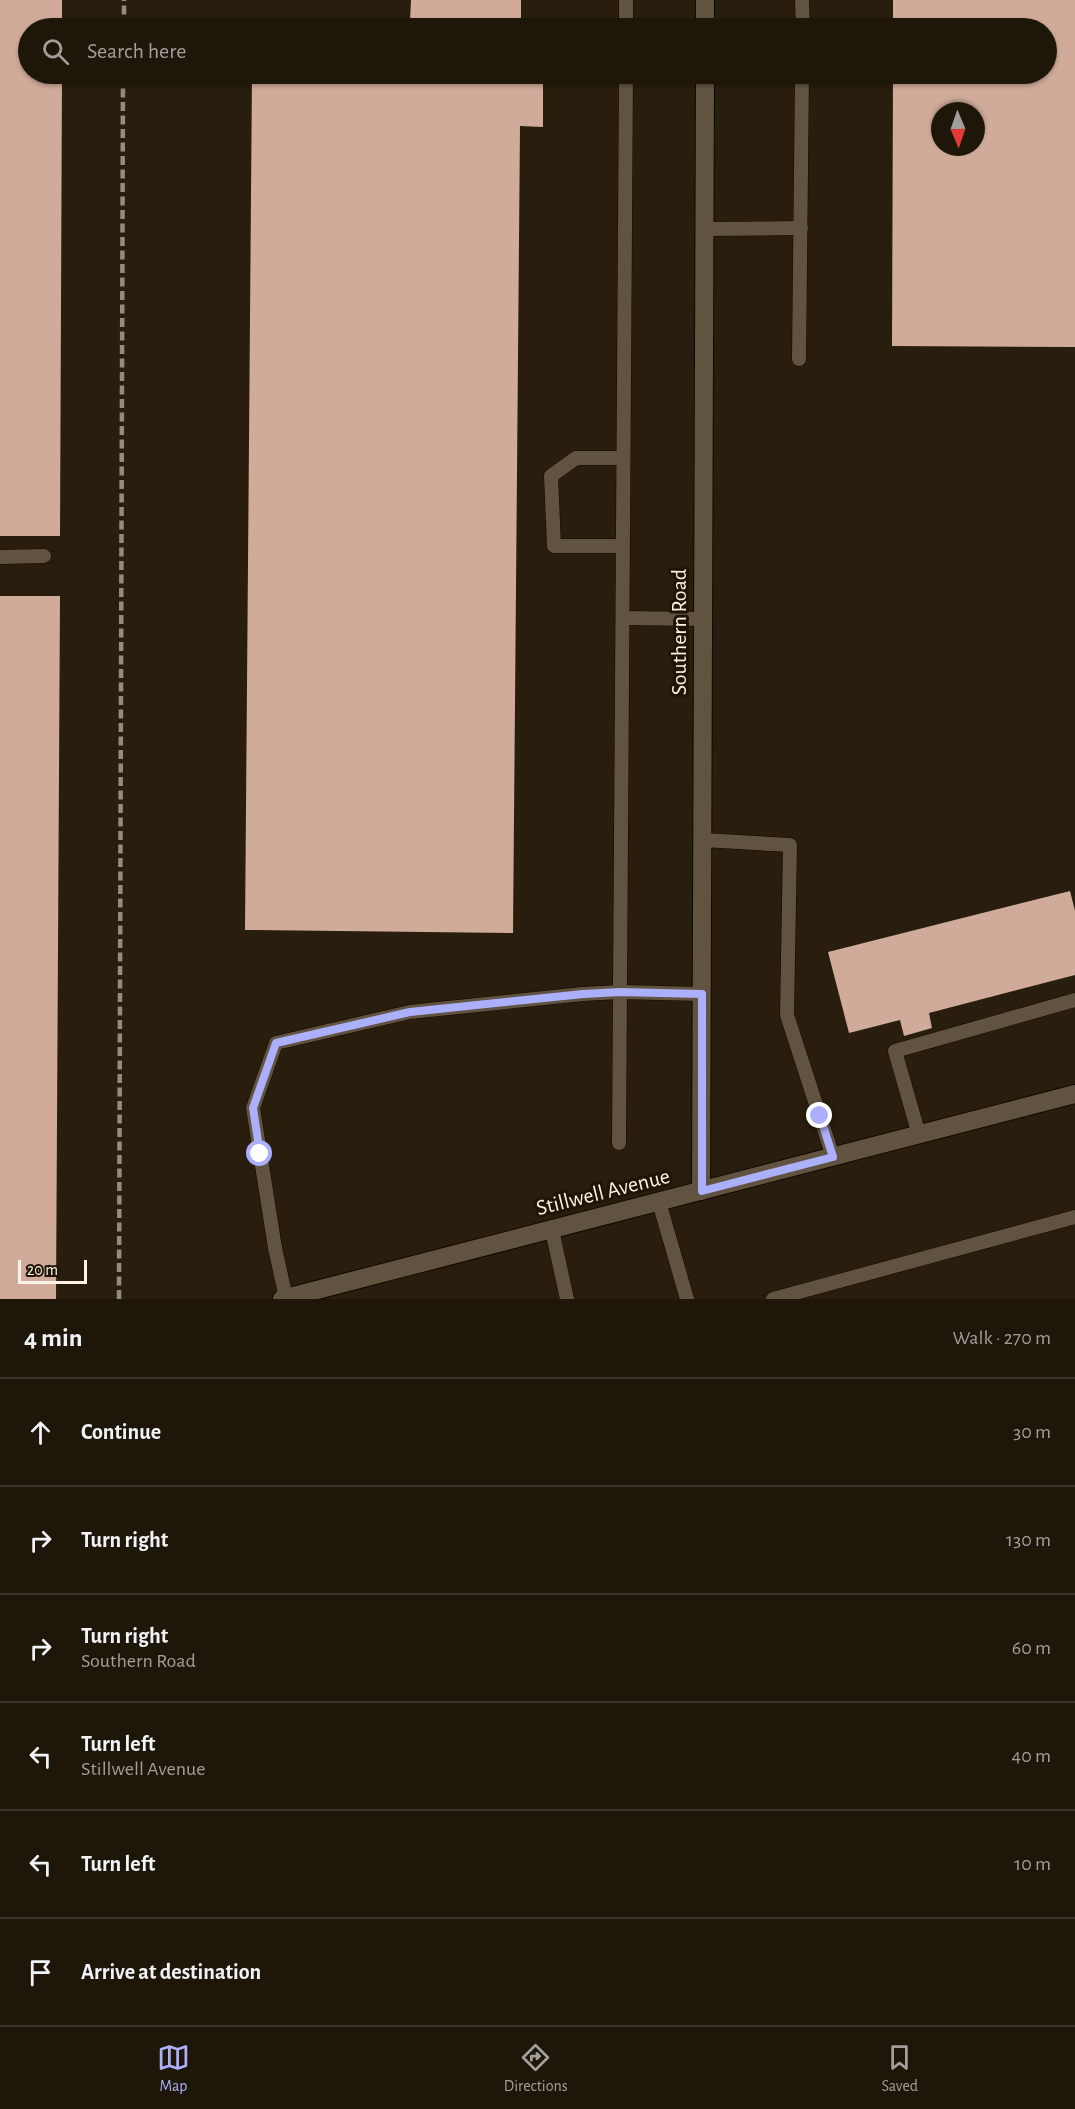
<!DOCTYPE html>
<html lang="en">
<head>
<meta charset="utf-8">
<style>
  :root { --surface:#1f160a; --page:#271f13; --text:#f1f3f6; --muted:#a19f9c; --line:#3c352b; --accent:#acaffb }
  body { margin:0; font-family:"Alegreya Sans",sans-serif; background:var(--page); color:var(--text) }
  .compass { position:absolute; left:931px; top:102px; width:54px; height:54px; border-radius:50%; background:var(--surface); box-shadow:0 2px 4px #0004; rotate:178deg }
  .scale { position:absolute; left:18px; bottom:15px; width:69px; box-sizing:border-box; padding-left:6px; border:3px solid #fbf3e8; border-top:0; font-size:16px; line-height:21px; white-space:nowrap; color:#fbf3e8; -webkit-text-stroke:4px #1f1504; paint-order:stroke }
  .stop { position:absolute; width:18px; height:18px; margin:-14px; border:4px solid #acaffb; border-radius:50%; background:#fff }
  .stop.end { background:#acaffb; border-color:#fff; box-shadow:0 2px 6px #0008 }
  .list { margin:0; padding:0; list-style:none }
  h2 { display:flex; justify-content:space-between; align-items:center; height:78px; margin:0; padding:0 24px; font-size:26px }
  h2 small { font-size:20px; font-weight:400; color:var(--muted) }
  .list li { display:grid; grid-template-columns:39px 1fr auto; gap:18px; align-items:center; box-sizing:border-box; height:108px; padding:0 24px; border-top:2px solid var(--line) }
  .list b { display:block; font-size:22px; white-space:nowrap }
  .list p { margin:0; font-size:20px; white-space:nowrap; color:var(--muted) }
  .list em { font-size:20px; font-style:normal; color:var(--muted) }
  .icon { flex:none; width:33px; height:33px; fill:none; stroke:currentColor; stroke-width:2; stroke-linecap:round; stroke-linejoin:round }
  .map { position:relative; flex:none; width:1075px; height:1299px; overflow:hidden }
  .search { position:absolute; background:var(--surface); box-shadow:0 2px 4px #0004; left:18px; right:18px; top:18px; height:66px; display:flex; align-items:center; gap:15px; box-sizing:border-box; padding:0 21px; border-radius:33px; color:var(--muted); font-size:22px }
  .sheet { height:726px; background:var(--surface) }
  nav { display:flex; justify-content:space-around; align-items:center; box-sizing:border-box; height:84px; border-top:2px solid var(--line); background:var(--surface); font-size:16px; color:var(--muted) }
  nav a { display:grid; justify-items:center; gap:3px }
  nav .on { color:var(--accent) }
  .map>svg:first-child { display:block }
  .building { fill:#d0ab9a; fill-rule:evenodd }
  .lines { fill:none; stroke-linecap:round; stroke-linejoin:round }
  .lane-casing { stroke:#110800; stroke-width:15 }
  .street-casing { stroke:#110800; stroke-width:20 }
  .lane { stroke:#605441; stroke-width:14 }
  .street { stroke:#605441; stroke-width:18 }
  .rail { stroke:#968c7e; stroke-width:4.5; stroke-dasharray:9 4.5; stroke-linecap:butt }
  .route { stroke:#acaffb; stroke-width:8 }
  .labels { text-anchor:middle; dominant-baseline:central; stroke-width:6; stroke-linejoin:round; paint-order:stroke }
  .street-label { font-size:22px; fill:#fbf3e8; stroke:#1f1504 }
</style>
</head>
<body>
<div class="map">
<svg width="1075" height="1299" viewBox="0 0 1075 1299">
  <rect width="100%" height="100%" fill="#291e0d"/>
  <g class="building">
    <polygon points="0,0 62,0 62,28 28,28 28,74 62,74 60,536 0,536"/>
    <polygon points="411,0 521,0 521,28 291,28 291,24 380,25 380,21 410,21"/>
    <path d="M893 0H1075V347L892 346 893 74H1046V28H893ZM940 111H976V147H940Z"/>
    <polygon points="252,74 543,74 543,127 520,126 513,933 245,930"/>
    <polygon points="0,596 60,596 56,1299 0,1299"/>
    <polygon points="1070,891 1075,911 1075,975 929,1013 932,1028 904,1036 900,1020 849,1033 828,952"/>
  </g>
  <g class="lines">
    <g class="lane-casing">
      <g id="lane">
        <polyline points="802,0 803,28"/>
        <polyline points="626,28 626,0"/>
        <polyline points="705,229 801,228"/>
        <polyline points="799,359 802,74"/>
        <polyline points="623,546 554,546 551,476 576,458 623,458"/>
        <polyline points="0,557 44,556"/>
        <polyline points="623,618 703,619"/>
        <polyline points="703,840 790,845 787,1015 833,1157"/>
        <polyline points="919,1135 895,1051 1075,1000"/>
        <polyline points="619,1143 626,74"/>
        <polyline points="659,1202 687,1299"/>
        <polyline points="552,1230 567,1299"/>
        <polyline points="286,1298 275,1248 253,1108 276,1043 410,1012 583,994 620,992 702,994"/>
        <polyline points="773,1299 1075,1217"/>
      </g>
    </g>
    <g class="street-casing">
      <g id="street">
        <polyline points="705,28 705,0"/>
        <polyline points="701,1191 705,74"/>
        <polyline points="282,1299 1075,1094"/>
      </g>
    </g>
    <use href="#lane" class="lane"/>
    <use href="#street" class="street"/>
    <g class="rail">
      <polyline points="124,28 124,0"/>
      <polyline points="119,1299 123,74"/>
    </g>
  </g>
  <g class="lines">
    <polyline class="route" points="260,1154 253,1108 276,1043 410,1012 583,994 620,992 702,994 702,1191 833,1157 820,1116"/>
  </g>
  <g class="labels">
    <g class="street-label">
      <text transform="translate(679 632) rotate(-90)">Southern Road</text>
      <text transform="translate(603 1192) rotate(-14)">Stillwell Avenue</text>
    </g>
  </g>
</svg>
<svg class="compass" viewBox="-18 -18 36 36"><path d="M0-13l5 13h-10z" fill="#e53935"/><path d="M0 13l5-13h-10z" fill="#a19f9c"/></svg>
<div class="scale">20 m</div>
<div class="stop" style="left:260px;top:1154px"></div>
<div class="stop end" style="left:820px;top:1116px"></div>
<div class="search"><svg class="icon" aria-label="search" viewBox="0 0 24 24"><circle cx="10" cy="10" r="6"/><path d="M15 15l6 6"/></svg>Search here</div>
</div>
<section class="sheet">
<h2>4 min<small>Walk · 270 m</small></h2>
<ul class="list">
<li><svg class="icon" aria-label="ahead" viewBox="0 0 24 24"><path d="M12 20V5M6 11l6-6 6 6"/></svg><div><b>Continue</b></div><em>30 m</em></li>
<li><svg class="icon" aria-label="right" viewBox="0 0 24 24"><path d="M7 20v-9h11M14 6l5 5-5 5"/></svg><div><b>Turn right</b></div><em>130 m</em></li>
<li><svg class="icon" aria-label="right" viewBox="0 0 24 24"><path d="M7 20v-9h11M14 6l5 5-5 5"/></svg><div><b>Turn right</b><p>Southern Road</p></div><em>60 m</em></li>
<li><svg class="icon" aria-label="left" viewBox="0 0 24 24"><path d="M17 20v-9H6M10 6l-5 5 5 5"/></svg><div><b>Turn left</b><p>Stillwell Avenue</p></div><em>40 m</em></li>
<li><svg class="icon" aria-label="left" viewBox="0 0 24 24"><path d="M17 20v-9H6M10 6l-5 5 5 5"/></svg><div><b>Turn left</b></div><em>10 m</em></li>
<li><svg class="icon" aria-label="arrive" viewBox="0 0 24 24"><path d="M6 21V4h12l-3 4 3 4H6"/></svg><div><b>Arrive at destination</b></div></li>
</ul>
</section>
<nav>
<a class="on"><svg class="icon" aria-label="map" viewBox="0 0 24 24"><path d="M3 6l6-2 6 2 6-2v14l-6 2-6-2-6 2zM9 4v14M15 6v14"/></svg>Map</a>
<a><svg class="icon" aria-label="directions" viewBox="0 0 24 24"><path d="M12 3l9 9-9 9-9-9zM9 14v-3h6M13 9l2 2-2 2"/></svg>Directions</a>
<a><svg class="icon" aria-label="saved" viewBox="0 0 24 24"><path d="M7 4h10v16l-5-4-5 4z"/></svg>Saved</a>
</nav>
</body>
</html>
